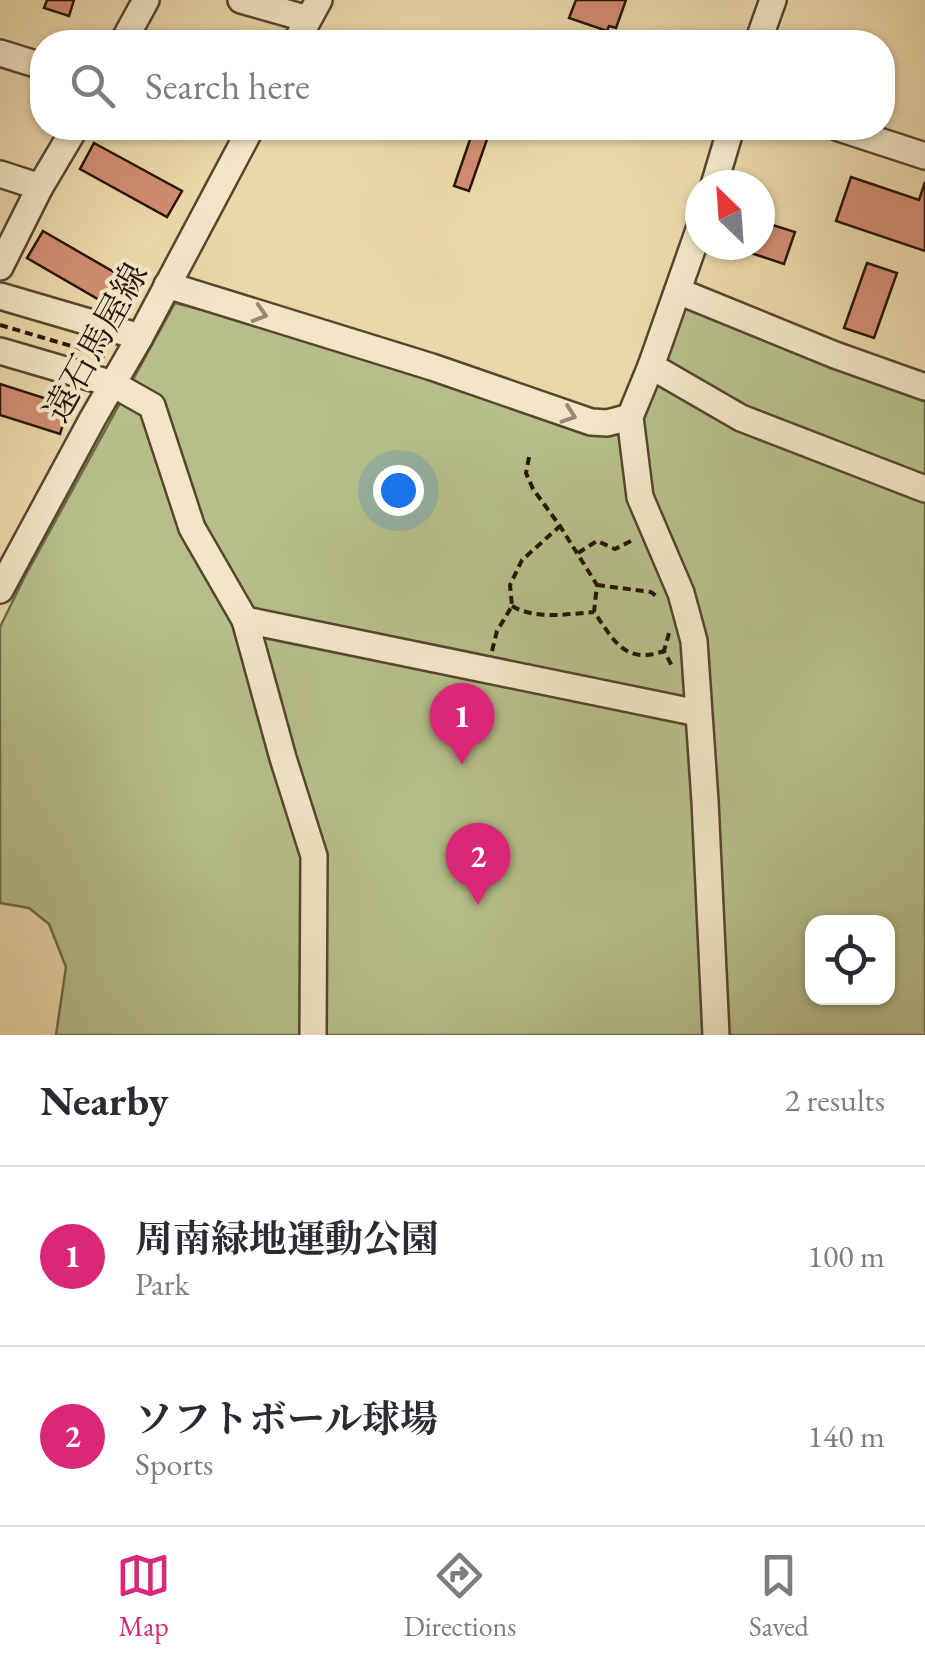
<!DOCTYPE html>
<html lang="en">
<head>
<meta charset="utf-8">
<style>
  :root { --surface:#fff; --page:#f2f2f3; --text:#2b2b33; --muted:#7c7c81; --line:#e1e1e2; --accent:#db2777 }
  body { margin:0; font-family:"EB Garamond","Noto Serif JP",serif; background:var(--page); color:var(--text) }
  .controls { position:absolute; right:30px; bottom:30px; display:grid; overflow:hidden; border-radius:20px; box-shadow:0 2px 8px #0004 }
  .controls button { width:90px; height:90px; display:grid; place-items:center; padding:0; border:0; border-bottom:2px solid var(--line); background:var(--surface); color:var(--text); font:50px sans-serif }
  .compass { position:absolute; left:685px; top:170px; width:90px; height:90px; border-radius:50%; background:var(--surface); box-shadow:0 2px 8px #0004; rotate:335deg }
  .you { position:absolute; left:398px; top:490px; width:35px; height:35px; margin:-25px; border:8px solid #fff; border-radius:50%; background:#1a73e8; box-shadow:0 0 0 15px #1a73e833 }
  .badge { display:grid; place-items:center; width:65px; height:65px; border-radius:50%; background:var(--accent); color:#fff; font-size:32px; font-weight:700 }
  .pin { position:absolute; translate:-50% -82px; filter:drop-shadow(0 2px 5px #0008) }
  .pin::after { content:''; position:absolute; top:52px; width:35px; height:30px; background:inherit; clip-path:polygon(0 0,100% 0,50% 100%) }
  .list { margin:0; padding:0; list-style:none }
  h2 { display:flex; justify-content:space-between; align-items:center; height:130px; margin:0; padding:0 40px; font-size:42px }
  h2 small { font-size:32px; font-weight:400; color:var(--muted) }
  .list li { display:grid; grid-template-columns:65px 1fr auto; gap:30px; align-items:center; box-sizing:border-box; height:180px; padding:0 40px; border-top:2px solid var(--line) }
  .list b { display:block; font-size:38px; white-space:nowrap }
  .list p { margin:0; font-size:32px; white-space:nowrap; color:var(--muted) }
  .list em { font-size:32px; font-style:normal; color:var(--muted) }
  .icon { flex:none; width:55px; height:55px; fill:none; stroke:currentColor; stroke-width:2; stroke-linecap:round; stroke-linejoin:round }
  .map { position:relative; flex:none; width:925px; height:1035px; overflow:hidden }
  .search { position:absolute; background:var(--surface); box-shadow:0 2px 8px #0004; left:30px; right:30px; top:30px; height:110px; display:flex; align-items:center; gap:25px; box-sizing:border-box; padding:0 35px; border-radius:40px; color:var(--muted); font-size:38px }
  .sheet { height:490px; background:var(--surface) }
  nav { display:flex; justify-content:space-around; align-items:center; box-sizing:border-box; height:140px; border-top:2px solid var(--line); background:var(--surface); font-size:28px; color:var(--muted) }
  nav a { display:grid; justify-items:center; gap:5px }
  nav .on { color:var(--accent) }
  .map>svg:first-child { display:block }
  .green { fill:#b6bf89; stroke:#6e6a48; stroke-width:2.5; fill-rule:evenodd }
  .building { fill:#d28d72; stroke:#271408; stroke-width:2.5 }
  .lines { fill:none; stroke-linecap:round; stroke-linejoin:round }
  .minor-casing { stroke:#584530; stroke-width:30 }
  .path { stroke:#271408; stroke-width:4; stroke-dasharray:8 5; stroke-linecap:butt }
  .minor { stroke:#f2e6c7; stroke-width:25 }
  .oneway { stroke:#978871 }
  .labels { text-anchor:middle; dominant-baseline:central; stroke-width:8; stroke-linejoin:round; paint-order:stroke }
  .street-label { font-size:35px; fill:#271408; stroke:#f2e6c7 }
</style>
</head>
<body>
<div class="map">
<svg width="925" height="1035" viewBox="0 0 925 1035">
  <rect width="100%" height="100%" fill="#ebd8a9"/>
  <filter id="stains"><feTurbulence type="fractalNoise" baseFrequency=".002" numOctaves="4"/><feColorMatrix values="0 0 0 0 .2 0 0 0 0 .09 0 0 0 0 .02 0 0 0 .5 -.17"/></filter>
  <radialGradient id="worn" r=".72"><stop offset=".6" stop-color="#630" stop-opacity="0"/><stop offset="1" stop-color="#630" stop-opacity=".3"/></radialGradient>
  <path class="green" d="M675 292 925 384V1035H56L66 967 49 924 29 908 0 903V627L24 578 175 303 624 418ZM812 922H888V998H812Z"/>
  <g class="building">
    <polygon points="47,0 74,0 69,16 44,8"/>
    <polygon points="576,0 626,0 616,28 609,26 607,31 569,18"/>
    <polygon points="474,128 491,128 469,191 454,186"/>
    <polygon points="94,143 182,191 167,217 80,169"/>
    <polygon points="851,177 919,200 925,182 925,251 836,221"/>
    <polygon points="760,221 795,232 784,264 727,245 760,245"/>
    <polygon points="43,231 131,282 115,309 27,258"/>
    <polygon points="867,263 897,273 874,338 844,328"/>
    <polygon points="0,384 69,406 60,434 0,415"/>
  </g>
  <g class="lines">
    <g class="minor-casing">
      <g id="minor">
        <polyline points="241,0 308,19"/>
        <polyline points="123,42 146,0"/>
        <polyline points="296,42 319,0"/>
        <polyline points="758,42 773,0"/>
        <polyline points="0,53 42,66"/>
        <polyline points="839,128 925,156"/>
        <polyline points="0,174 40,187"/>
        <polyline points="714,185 731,128"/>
        <polyline points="700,227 651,366 630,417 640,497 681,593 694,641 705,801 716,1035"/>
        <polyline points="0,267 40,187 75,128"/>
        <polyline points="167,285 432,367 591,422 607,423 630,417"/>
        <polyline points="678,291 835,355 925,387"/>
        <polyline points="0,296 140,337"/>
        <polyline points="0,351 113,384 152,406 192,528 245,620 283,758 314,856 313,1035"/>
        <polyline points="651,366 741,418 925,489"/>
        <polyline points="0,590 93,418 140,337 251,128"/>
        <polyline points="245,620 698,713"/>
      </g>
    </g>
    <g class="path">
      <polyline points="0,325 105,356"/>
      <path d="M529 457 526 473 533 489 560 526 597 585 594 612C614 640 624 665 664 651"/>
      <polyline points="578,553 597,541 615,549 631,541"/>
      <polyline points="597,585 651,592 659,598"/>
      <path d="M512 606C536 620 567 614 594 612"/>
      <polyline points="669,633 664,651 672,666"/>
      <polyline points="492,651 497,631 512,606 510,585 522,560 560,526"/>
    </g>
    <use href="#minor" class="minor"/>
  </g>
  <defs><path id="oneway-chevron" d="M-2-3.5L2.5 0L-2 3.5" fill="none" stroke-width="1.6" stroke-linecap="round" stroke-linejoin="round" transform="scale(2.5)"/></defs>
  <g class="oneway">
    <use href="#oneway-chevron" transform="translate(260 314) rotate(17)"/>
    <use href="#oneway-chevron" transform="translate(569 415) rotate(19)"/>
  </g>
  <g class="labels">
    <g class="street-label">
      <text transform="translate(95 342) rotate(-61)">遠石馬屋線</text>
    </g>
  </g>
  <rect width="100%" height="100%" filter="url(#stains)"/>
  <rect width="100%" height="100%" fill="url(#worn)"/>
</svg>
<div class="controls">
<button><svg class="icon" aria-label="locate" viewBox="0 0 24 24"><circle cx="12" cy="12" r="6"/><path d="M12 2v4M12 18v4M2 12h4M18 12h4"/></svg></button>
</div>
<svg class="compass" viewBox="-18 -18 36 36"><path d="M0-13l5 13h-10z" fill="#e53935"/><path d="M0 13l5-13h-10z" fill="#7c7c81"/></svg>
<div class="you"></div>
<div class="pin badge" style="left:462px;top:765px">1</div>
<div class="pin badge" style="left:478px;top:905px">2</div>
<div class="search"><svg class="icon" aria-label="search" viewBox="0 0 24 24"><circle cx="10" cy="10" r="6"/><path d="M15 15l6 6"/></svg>Search here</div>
</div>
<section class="sheet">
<h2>Nearby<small>2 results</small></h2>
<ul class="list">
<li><span class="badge">1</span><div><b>周南緑地運動公園</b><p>Park</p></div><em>100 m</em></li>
<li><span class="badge">2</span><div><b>ソフトボール球場</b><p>Sports</p></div><em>140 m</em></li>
</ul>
</section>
<nav>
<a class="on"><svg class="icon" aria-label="map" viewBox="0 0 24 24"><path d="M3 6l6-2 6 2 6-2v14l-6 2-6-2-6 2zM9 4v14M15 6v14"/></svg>Map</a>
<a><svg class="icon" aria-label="directions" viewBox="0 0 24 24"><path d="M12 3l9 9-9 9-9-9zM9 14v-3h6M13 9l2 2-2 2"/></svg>Directions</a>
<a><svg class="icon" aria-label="saved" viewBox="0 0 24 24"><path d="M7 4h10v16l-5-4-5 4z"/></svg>Saved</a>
</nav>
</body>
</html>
